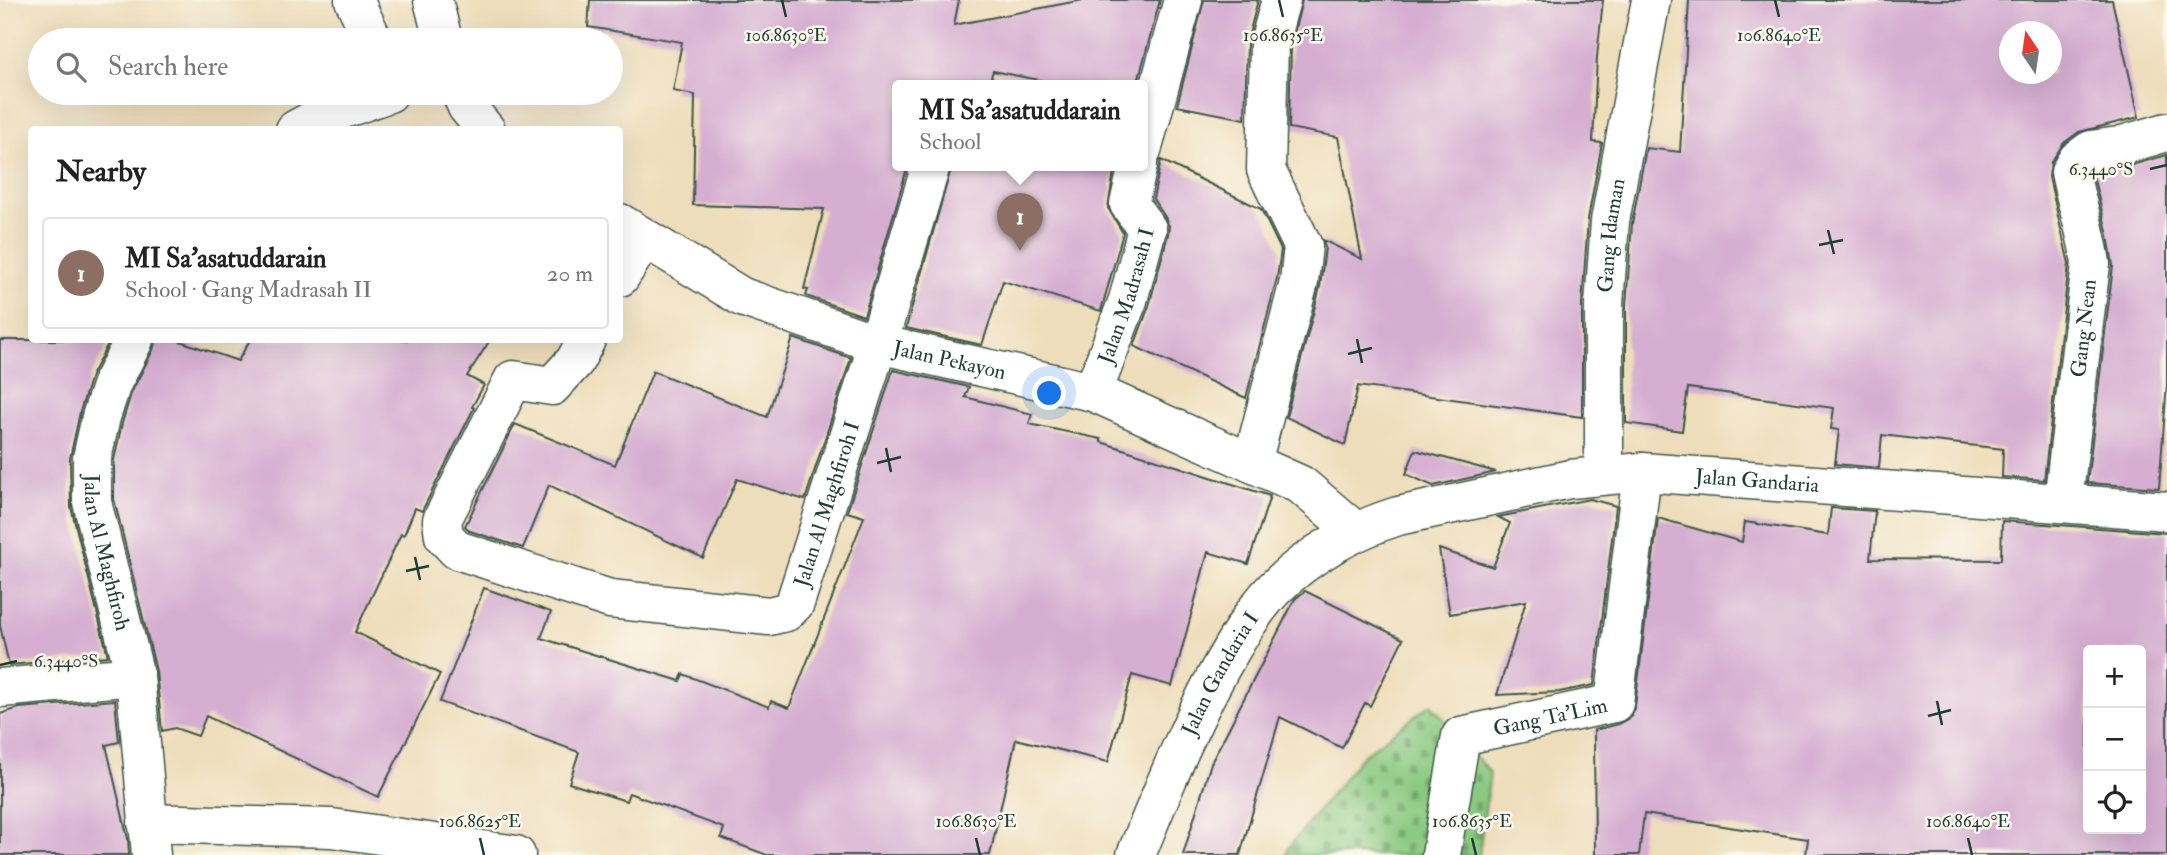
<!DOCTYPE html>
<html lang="en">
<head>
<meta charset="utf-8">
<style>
  :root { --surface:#fff; --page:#f6f6f6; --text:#222; --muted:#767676; --line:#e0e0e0; --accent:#d1495b }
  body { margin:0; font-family:"IM FELL Double Pica",serif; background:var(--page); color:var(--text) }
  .controls { position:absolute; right:21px; bottom:21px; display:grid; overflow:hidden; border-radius:7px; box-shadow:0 7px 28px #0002 }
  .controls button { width:63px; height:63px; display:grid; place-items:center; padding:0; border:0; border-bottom:2px solid var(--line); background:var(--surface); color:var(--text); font:35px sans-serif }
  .compass { position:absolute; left:1999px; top:21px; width:63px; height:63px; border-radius:50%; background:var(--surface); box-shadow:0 7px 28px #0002; rotate:347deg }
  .you { position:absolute; left:1050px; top:394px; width:24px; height:24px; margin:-18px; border:5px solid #fff; border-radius:50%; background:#1a73e8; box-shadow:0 0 0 10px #1a73e833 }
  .badge { display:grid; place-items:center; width:46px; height:46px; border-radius:50%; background:var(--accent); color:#fff; font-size:23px; font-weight:700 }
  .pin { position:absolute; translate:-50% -58px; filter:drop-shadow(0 2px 4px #0008) }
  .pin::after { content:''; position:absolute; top:37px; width:24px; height:21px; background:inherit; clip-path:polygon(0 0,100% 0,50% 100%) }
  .popup { position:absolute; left:892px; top:80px; width:256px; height:91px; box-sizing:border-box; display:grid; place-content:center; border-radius:7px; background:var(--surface); filter:drop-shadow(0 2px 5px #0005); font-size:23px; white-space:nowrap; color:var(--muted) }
  .popup b { font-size:26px; color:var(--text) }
  .popup::after { content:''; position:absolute; left:50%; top:100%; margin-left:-14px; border:14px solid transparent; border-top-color:var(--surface) }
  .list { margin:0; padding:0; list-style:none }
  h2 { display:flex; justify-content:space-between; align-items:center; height:91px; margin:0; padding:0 28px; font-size:30px }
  h2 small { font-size:23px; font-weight:400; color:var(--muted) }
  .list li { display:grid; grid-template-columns:46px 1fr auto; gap:21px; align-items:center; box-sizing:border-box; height:112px; margin:0 14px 14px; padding:0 14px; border:2px solid var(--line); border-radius:7px }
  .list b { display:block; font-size:26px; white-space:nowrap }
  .list p { margin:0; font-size:23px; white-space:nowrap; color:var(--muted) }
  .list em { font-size:23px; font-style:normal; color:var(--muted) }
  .icon { flex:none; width:38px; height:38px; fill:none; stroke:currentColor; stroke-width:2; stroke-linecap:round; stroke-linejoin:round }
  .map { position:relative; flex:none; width:2167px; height:855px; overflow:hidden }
  .search { position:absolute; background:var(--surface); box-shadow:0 7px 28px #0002; left:28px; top:28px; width:595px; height:77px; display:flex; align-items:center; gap:18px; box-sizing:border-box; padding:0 24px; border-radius:38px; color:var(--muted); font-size:26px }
  .panel { position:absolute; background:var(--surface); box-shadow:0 7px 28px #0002; left:28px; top:126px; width:595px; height:217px; border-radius:7px }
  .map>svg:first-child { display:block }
  .cemetery { fill:url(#cemetery-stones); stroke:#54835a; stroke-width:2 }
  .building { fill:#d5aed1; fill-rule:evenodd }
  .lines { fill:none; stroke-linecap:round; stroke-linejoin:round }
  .minor-casing { stroke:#3e5548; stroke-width:41 }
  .minor { stroke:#fff; stroke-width:38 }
  .ticks { fill:none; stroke:#1f3d34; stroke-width:2.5 }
  .labels { text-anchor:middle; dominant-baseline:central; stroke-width:5; stroke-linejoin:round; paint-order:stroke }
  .street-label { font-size:21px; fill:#1f3d34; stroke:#fbf7ec }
  .ticks-label { font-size:18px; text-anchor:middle; fill:#1f3d34; stroke:#fbf7ec; stroke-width:5; stroke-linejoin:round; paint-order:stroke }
</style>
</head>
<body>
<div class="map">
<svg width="2167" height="855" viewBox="0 0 2167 855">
  <defs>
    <pattern id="cemetery-stones" width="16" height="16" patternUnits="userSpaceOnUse" patternTransform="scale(1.75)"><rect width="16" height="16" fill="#89c980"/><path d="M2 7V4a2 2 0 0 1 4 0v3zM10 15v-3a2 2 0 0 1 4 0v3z" fill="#6fa46a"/></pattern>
  </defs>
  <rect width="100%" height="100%" fill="#fbf7ec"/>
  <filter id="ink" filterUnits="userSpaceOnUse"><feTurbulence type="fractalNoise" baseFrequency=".0143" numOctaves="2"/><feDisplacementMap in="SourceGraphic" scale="14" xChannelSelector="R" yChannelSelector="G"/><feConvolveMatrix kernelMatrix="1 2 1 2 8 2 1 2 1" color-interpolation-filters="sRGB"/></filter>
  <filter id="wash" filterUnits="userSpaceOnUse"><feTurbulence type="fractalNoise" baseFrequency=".00686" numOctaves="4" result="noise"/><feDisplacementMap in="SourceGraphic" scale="28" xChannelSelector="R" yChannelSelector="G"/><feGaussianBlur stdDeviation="1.57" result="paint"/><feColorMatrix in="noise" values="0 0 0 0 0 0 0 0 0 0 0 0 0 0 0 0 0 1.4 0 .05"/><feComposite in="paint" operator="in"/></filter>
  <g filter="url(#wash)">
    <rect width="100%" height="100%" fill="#eeddba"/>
    <polygon class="cemetery" points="1431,704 1490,773 1479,855 1286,855 1289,847 1363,755"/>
    <g id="blocks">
      <g class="building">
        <polygon points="590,0 959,0 954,25 1083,0 1160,0 1137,85 1065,85 993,71 991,77 1008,85 898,85 898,165 908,165 864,316 806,296 808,290 804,289 824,209 693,205 695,95 673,91 682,42 588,27"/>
        <polygon points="1204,0 1258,0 1247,42 1245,119 1177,106"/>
        <polygon points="1302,0 1603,0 1597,57 1593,142 1602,143 1588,219 1582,305 1582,417 1358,386 1345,445 1286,417 1320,287 1325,248 1323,240 1362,259 1338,137 1289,128 1291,46"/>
        <path d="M1689 0H2112L2139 117 2079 132 2064 143 2051 162 2049 177 2069 264 2044 480 2002 477 2003 449 1882 435 1879 468 1835 464 1839 430 1831 429 1834 408 1688 388 1682 431 1626 423V306L1632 224 1646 148 1680 152ZM2010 32H2052V74H2010Z"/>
        <polygon points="2167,155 2167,384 2159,488 2087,483 2113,266 2108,235 2093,176 2099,171 2125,167"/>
        <polygon points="1161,160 1261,209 1281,250 1277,278 1246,398 1134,346 1149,306 1168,234 1169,226 1165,217 1153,199"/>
        <polygon points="952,165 1115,165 1108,208 1123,233 1101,311 1003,281 982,345 906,328"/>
        <polygon points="793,338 851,358 805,500 737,479 703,558 549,485 523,548 470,531 465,526 515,424 615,465 653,371 767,417"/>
        <polygon points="0,340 110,340 91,376 80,412 70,458 71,507 108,656 9,665 0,626"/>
        <polygon points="156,340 177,340 238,361 250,340 490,340 467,376 484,385 472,407 474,408 422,511 415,508 404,535 401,534 355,632 440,674 378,797 206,716 198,736 175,728 162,731 156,671 114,499 114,460 122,423 132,391 153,350"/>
        <polygon points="893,370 969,387 965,397 1032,414 1029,424 1101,439 1101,442 1270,496 1248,564 1208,552 1172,686 1132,675 1108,762 1016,739 990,855 767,855 721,838 724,828 629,793 626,801 569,783 579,752 440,702 484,588 551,612 541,638 680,681 683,674 769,707 771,701 789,708 864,517 847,512"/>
        <polygon points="1415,450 1496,472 1433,486 1406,474"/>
        <polygon points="1590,499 1616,506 1594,685 1559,692 1497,695 1526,601 1450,614 1439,549 1493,567 1510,523 1498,517"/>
        <path d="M1831 508 1875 511 1870 559 2001 560 2002 521 2167 533V855H1806L1808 839 1644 814 1639 855H1595L1594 730 1619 724 1630 718 1635 706 1658 518 1742 542 1745 522 1828 535ZM2088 650H2141V829H2088Z"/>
        <polygon points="1305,591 1403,639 1370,706 1365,703 1342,748 1280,717 1240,855 1183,855 1211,763 1295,599"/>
        <polygon points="115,700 119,742 106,745 128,839 129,855 0,855 0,714 19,708"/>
      </g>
    </g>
  </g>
  <g filter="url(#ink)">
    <use href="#blocks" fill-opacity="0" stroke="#3e5548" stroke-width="2"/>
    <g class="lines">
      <g class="minor-casing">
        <g id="minor">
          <polyline points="354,0 373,40"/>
          <polyline points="433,0 443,40"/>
          <polyline points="461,93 467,107 486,130"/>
          <polyline points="295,130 315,119 389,93"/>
          <polyline points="1142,151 1183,0"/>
          <path id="s1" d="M620 223 742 297 878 344 1093 392 1301 485 1355 531"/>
          <polyline points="620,277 644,239"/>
          <path id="s2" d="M134 340 112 383 101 417 92 458V502L135 676 151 855"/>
          <path id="s3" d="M586 340 575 361 552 386 513 380 442 520 444 536 457 550 610 599 769 616 786 612 795 603 878 344 931 165"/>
          <path id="s4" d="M1093 392 1128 300 1147 229 1129 204 1138 165"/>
          <polyline points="1252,463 1299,282 1303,246 1266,170 1269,43 1281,0"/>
          <path id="s5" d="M1604 475V305L1610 221 1651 0"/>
          <path id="s6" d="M2063 502 2091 264C2087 232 2076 203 2070 172L2077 160 2091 150 2119 146 2167 132"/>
          <polyline points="0,688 135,676"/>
          <polyline points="147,823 332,828 516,855"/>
          <path id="s7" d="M1136 855C1162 792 1187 729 1220 669 1236 641 1252 612 1274 589 1308 555 1353 530 1398 516L1570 479 1642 472 2167 511"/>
          <path id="s8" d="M1441 855 1461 736 1614 703 1642 472"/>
        </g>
      </g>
      <use href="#minor" class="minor"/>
    </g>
  </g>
  <path class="ticks" d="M782 0 786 17M1279 0 1283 17M1775 0 1779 17M2150 169 2167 165M1828 230 1834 254M1819 245 1843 240M1357 339 1362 363M1348 354 1372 348M886 448 891 472M877 463 901 457M415 557 420 580M406 571 429 566M0 665 17 661M1937 701 1942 725M1928 716 1951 710M480 838 484 855M976 838 980 855M1472 838 1476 855M1968 838 1972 855"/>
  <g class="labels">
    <g class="street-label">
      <text stroke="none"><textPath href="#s5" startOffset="240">Gang Idaman</textPath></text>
      <text stroke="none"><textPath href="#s4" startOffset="102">Jalan Madrasah I</textPath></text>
      <text stroke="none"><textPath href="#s6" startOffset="175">Gang Nean</textPath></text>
      <text stroke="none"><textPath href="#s1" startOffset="360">Jalan Pekayon</textPath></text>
      <text stroke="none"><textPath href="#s7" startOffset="810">Jalan Gandaria</textPath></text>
      <text stroke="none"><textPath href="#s3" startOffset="744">Jalan Al Maghfiroh I</textPath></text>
      <text stroke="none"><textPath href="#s2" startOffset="222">Jalan Al Maghfiroh</textPath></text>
      <text stroke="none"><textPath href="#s7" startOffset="200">Jalan Gandaria I</textPath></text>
      <text stroke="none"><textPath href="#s8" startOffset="212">Gang Ta'Lim</textPath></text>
    </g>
  </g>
  <g class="ticks-label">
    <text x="786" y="41">106.8630°E</text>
    <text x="1283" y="41">106.8635°E</text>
    <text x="1779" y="41">106.8640°E</text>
    <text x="2101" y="175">6.3440°S</text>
    <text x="66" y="667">6.3440°S</text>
    <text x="480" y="827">106.8625°E</text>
    <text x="976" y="827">106.8630°E</text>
    <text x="1472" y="827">106.8635°E</text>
    <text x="1968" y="827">106.8640°E</text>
  </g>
</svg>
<div class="controls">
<button>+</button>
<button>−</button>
<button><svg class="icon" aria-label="locate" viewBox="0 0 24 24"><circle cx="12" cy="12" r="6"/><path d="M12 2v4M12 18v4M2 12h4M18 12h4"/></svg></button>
</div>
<svg class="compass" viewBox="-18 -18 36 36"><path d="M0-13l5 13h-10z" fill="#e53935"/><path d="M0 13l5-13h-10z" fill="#767676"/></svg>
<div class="you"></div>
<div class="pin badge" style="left:1020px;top:251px;background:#8d6e63">1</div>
<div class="popup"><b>MI Sa'asatuddarain</b>School</div>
<div class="search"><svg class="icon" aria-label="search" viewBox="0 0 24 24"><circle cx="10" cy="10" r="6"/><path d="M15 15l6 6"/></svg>Search here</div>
<section class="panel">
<h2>Nearby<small></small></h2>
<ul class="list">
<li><span class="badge" style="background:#8d6e63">1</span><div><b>MI Sa'asatuddarain</b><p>School · Gang Madrasah II</p></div><em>20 m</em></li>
</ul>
</section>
</div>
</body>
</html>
